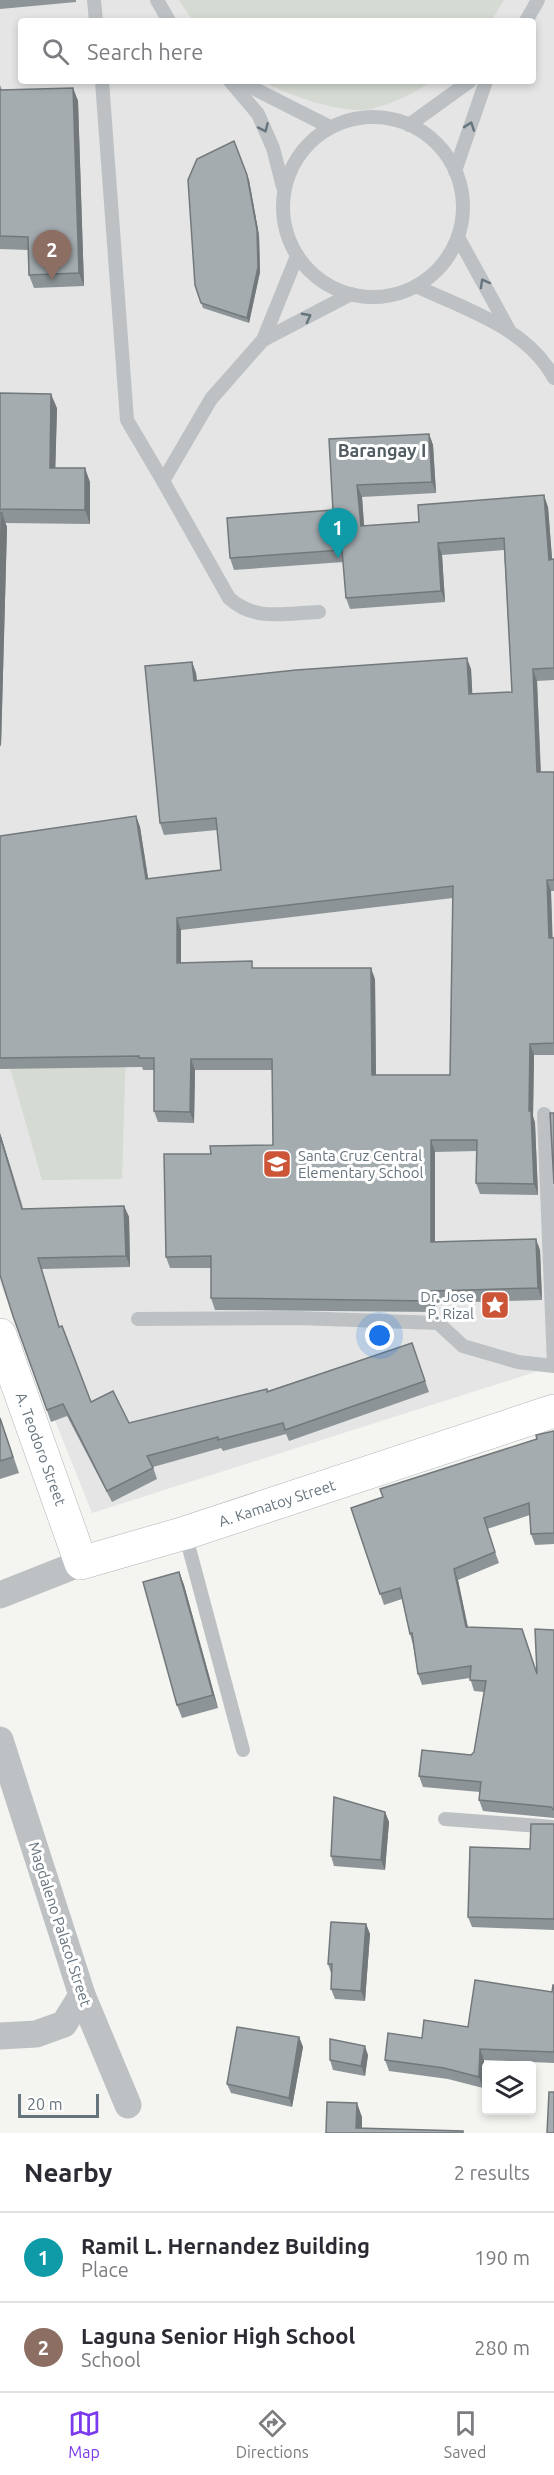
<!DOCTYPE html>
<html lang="en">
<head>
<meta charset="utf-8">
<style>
  :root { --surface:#fff; --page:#f7f7f7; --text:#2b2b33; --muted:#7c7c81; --line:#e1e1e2; --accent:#7c3aed }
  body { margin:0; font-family:Ubuntu,sans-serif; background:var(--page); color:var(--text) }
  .controls { position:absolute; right:18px; bottom:18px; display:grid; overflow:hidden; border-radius:6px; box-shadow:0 3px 9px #0003 }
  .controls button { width:54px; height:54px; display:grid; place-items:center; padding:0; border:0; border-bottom:2px solid var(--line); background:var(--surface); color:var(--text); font:30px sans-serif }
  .scale { position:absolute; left:18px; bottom:15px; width:81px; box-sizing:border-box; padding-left:6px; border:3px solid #66747e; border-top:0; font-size:16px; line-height:21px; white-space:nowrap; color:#66747e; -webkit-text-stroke:4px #fff; paint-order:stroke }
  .you { position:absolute; left:380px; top:1336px; width:21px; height:21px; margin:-15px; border:4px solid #fff; border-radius:50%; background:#1a73e8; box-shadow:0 0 0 9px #1a73e833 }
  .badge { display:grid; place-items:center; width:39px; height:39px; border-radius:50%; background:var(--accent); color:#fff; font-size:20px; font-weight:700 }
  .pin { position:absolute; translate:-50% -50px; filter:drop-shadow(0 2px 3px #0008) }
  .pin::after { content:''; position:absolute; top:32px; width:21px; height:18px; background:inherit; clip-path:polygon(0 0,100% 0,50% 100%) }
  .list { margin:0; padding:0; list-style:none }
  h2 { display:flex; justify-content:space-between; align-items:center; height:78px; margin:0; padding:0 24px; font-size:26px }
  h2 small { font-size:20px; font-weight:400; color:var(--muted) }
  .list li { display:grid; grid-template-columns:39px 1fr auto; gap:18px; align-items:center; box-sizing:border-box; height:90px; padding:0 24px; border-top:2px solid var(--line) }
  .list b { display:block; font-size:22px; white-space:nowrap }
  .list p { margin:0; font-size:20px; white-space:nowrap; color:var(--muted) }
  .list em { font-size:20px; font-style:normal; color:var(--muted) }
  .icon { flex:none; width:33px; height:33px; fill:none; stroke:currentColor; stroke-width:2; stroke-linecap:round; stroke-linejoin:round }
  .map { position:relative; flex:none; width:554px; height:2133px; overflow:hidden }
  .search { position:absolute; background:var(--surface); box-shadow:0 3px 9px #0003; left:18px; right:18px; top:18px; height:66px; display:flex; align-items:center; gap:15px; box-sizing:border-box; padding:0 21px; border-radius:6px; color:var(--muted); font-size:22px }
  .sheet { height:258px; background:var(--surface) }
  nav { display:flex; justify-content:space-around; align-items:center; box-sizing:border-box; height:84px; border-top:2px solid var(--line); background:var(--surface); font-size:16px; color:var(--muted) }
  nav a { display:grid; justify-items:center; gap:3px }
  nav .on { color:var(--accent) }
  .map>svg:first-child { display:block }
  .built { fill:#e4e5e4; fill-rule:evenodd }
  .green { fill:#d5dad2 }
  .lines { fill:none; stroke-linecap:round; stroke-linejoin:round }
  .secondary-casing { stroke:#b0b5b8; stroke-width:34 }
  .lane { stroke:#bdc1c4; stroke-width:14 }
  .street { stroke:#bdc1c4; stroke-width:27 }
  .secondary { stroke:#fff; stroke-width:33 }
  .wall { fill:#8d9497; fill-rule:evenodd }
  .shaded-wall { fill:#73787b }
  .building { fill:#a4acb0; stroke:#73787b; stroke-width:1.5; fill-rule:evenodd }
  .oneway { stroke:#66747e }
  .labels { text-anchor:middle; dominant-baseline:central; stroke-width:6; stroke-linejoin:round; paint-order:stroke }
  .poi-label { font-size:15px; fill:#66747e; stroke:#fff; text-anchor:start }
  .street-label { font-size:15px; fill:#66747e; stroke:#fff }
  .quarter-label { font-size:18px; font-weight:bold; fill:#535d64; stroke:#fff }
</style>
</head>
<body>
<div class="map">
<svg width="554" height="2133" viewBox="0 0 554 2133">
  <rect width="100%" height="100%" fill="#f4f4f0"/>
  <path class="built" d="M0 0H554V1366L92 1513 0 1283ZM21 21H533V81H21Z"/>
  <g class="green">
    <polygon points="179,0 504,0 491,21 193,21"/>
    <path d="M263 81H431C416 93 391 104 371 109 344 115 287 95 263 81Z"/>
    <polygon points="1,1036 126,1044 122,1179 42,1180"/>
  </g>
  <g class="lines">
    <g class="secondary-casing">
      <polyline id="secondary" points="0,1335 81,1563 185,1533 554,1411"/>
    </g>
    <g class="lane">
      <polyline points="94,0 96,21"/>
      <polyline points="157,0 169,21"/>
      <polyline points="526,21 538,0"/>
      <polyline points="102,81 127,420 163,481 211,399 263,340 297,256"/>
      <polyline points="230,81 258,114 273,148 283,187"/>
      <polyline points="239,81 330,127"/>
      <circle cx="373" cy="207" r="90"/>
      <polyline points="409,125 470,81"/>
      <polyline points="455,171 486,81"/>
      <polyline points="458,237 509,330"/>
      <path d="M416 286C464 309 527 327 554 378"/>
      <polyline points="263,340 351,294"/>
      <path d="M163 481 229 598C255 622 285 613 319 612"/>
      <polyline points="544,1114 554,1365"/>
      <polyline points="138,1319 298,1318 438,1323 463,1346 518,1362 554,1366"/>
      <polyline points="185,1533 243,1750"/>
      <polyline points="445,1819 554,1827"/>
    </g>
    <g class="street">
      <polyline points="0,1595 81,1563"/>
      <polyline points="0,1740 82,1995 128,2105"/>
      <polyline points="0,2036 36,2034 64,2024 82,1995"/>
    </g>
    <use href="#secondary" class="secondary"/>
  </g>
  <g class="wall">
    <polygon points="0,0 76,0 76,2 0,9"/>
    <polygon points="0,85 2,90 73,88 78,101 84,286 34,288 29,275 28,250 0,249"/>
    <polygon points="249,180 259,235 260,272 249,323 203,308 195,285"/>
    <polygon points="0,393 57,408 55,468 90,482 90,524 5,523 7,527 1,746 0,746"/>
    <path d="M429 434 433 445 436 493 362 497 364 526 419 522 548 507 552 559H554V680L537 681 541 772H554V891H551L552 938H554V1055H534L533 1116 535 1123 538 1195 480 1194 476 1183 477 1151 435 1152V1242L540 1250 542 1300 435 1303V1312L215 1310 211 1298V1268H170L166 1257 211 1154 273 1145 272 1070H195L194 1123 158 1122 154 1111V1070H143L142 1067 0 1069V836L136 816 140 827 148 879 221 870 217 830 164 835 160 823 192 662 196 673 197 680 471 669 472 694 512 692 504 550 442 555 445 602 350 609 346 598 343 562 234 570 230 558 333 510 329 439ZM453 898 450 1075H376L375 979 255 968 181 963V930Z"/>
    <polygon points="0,1133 23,1209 124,1206 129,1217 130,1267 42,1269 59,1327 91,1402 129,1423 267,1391 412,1343 429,1392 289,1441 286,1434 223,1451 221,1448 153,1467 157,1479 112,1502 67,1416 51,1422 13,1316 0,1275"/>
    <polygon points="0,1417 19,1473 0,1479"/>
    <polygon points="554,1431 554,1544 535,1545 531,1534 530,1515 487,1529 499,1563 458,1580 468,1627 537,1673 554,1630 554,1818 483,1811 479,1800 480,1792 423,1787 419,1776 471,1755 474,1752 484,1692 474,1691 470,1678 422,1685 418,1674 413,1645 410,1634 402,1599 384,1605 351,1508 383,1497 537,1439"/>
    <polygon points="179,1572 184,1585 218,1708 182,1718 177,1705"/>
    <polygon points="385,1812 389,1822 385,1870 334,1866 331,1856"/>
    <polygon points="553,1824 554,1824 554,1930 472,1927 468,1917"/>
    <polygon points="366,1924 370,1934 365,2001 335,1999 331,1989 331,1973 328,1964"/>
    <polygon points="554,1985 554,2063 484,2060 483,2088 448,2079 389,2071 385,2060 422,2038 468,2027 552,1992"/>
    <polygon points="299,2037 303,2047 292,2107 231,2093 227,2084"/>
    <polygon points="368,2055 365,2076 333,2070 330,2060"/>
  </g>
  <g class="shaded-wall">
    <polygon points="73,88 78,101 84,286 79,273"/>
    <polygon points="247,175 249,180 259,235 260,272 249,323 247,318"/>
    <polygon points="51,394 57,408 55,482 50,468"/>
    <polygon points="429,434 433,445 436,493 432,482"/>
    <polygon points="85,468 90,482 90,524 85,510"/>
    <polygon points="357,485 362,497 365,538 361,526"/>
    <polygon points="544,495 548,507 553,571 549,560"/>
    <polygon points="2,513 7,527 1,746 0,742 0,586"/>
    <polygon points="438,543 442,555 445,602 441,591"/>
    <polygon points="467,658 471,669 473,705 469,694"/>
    <polygon points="192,662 196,673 198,692 194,681"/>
    <polygon points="533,669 537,681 541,784 537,772"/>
    <polygon points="136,816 140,827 150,890 146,879"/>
    <polygon points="547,880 551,891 553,949 549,938"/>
    <polygon points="177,918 181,930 181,974 177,963"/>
    <polygon points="371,968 375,979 376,1087 372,1075"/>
    <polygon points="530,1044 534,1055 533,1116 535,1123 538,1195 534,1184 529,1111"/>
    <polygon points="191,1059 195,1070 194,1123 190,1112"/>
    <polygon points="0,1133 27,1220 0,1136"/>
    <polygon points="431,1140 435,1152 435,1254 431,1242"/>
    <polygon points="124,1206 129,1217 130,1267 126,1256"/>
    <polygon points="536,1239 540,1250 542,1300 538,1288"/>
    <polygon points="431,1291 435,1303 435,1312 431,1301"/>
    <polygon points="454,1569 458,1580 470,1638 466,1627"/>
    <polygon points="179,1572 184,1585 218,1708 213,1695"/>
    <polygon points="385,1812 389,1822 385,1870 381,1860"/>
    <polygon points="366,1924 370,1934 365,2001 361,1991"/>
    <polygon points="299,2037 303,2047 292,2107 289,2098"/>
    <polygon points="365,2046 368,2055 365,2076 361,2066"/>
    <polygon points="480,2049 484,2060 483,2088 479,2077"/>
    <polygon points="357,2103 362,2117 362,2133 356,2128"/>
  </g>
  <g class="building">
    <polygon points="73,88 79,273 29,275 28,237 0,236 0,90"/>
    <polygon points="234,141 247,175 257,230 258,267 247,318 201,303 195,285 188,180 197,159"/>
    <polygon points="0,393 51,394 50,468 85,468 85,510 0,509"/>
    <path d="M429 434 432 482 357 485 361 526 419 522 418 505 544 495 549 560 554 559V668L533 669 537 772H554V880H547L549 938H554V1043L530 1044 529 1111H531L534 1184 476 1183 477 1140H431V1242L536 1239 538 1288 431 1291V1301L211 1298V1256L166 1257 164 1154H211L210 1146 273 1145 272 1059H191L190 1112 154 1111V1058H139V1056L0 1058V836L136 816 146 879 221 870 216 818 160 823 145 666 192 662 194 681 296 670 467 658 469 694 512 692 504 538 438 543 441 591 346 598 342 550 230 558 227 518 333 510 329 439ZM453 886 450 1075H372L371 968H252V961L177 963V918Z"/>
    <polygon points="0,513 2,513 0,586"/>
    <polygon points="550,1113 554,1113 554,1184"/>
    <polygon points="0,1136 22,1209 124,1206 126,1256 38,1258 59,1327 62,1326 91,1402 113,1391 129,1423 267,1389 267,1392 412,1343 425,1381 285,1430 283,1423 218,1440 218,1437 147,1456 153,1468 107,1491 63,1404 47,1410 13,1316 0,1275"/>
    <polygon points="0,1418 13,1457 0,1461"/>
    <polygon points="554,1431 554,1533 531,1534 529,1503 484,1518 495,1552 454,1569 466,1627 522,1629 537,1674 535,1629 554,1630 554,1810 551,1807 479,1800 481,1782 419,1776 422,1750 471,1755 474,1752 486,1681 470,1680 471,1666 418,1674 412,1633 410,1634 400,1588 380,1594 351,1508 383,1497 380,1489 537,1439 536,1435"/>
    <polygon points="179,1572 213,1695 177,1705 143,1582"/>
    <polygon points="334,1797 385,1812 381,1860 331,1856"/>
    <polygon points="531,1824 554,1824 554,1919 468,1917 470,1847 530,1849"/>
    <polygon points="331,1922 366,1924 361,1991 331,1989 332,1964 328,1964"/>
    <polygon points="475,1980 552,1992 553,1985 554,1985 554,2052 480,2049 479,2077 444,2068 385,2060 388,2033 422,2038 424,2020 468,2027"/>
    <polygon points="237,2027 299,2037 289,2098 227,2084"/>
    <polygon points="330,2039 365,2046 361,2066 330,2060"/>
    <polygon points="549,2092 554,2092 554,2133 547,2133"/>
    <polygon points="327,2102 357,2103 356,2128 463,2131 463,2133 326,2133"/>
  </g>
  <defs><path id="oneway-chevron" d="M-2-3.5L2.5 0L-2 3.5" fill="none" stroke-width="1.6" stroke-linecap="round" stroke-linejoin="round" transform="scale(1.5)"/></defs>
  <g class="oneway">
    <use href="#oneway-chevron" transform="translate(470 126) rotate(-71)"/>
    <use href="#oneway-chevron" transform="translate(264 128) rotate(66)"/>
    <use href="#oneway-chevron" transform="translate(484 283) rotate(-119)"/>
    <use href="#oneway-chevron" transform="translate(307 317) rotate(-28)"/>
  </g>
  <defs>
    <g id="school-square" transform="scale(1.5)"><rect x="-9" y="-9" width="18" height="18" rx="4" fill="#cc5538" stroke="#fff"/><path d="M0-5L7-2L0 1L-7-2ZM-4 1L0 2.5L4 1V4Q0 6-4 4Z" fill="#fff"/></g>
    <g id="sight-square" transform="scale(1.5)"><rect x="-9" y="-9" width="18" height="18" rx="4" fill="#cc5538" stroke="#fff"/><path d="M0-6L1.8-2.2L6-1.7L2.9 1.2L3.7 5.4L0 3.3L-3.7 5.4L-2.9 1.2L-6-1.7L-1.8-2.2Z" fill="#fff"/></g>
  </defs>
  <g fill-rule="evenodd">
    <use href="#school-square" x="277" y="1164"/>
    <use href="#sight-square" x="495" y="1305"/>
  </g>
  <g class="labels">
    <g class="poi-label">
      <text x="298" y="1155">Santa Cruz Central<tspan x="298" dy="17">Elementary School</tspan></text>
      <text x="474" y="1296" text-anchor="end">Dr. Jose<tspan x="474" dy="17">P. Rizal</tspan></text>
    </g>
    <g class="street-label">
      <text transform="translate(41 1449) rotate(70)">A. Teodoro Street</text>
      <text transform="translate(277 1503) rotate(-18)">A. Kamatoy Street</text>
      <text transform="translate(60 1924) rotate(72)">Magdaleno Palacol Street</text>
    </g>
    <g class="quarter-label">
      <text x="382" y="450">Barangay I</text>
    </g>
  </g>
</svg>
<div class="controls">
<button><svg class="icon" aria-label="layers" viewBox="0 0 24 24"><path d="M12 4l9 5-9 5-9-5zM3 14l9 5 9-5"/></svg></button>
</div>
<div class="scale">20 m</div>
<div class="you"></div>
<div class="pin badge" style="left:338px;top:558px;background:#0f9aa8">1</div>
<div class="pin badge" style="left:52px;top:280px;background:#8d6e63">2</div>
<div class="search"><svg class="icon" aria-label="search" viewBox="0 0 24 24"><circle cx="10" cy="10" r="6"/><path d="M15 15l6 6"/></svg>Search here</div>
</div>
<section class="sheet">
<h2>Nearby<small>2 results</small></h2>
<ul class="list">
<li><span class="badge" style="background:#0f9aa8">1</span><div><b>Ramil L. Hernandez Building</b><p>Place</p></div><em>190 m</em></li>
<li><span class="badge" style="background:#8d6e63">2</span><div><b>Laguna Senior High School</b><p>School</p></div><em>280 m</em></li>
</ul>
</section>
<nav>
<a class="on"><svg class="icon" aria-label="map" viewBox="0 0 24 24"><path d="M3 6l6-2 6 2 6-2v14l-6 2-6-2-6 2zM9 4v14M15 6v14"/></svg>Map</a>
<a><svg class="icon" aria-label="directions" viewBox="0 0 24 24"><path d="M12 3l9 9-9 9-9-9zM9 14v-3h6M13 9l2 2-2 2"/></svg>Directions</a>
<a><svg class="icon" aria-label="saved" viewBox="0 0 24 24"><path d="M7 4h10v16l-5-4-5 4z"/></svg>Saved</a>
</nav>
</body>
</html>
